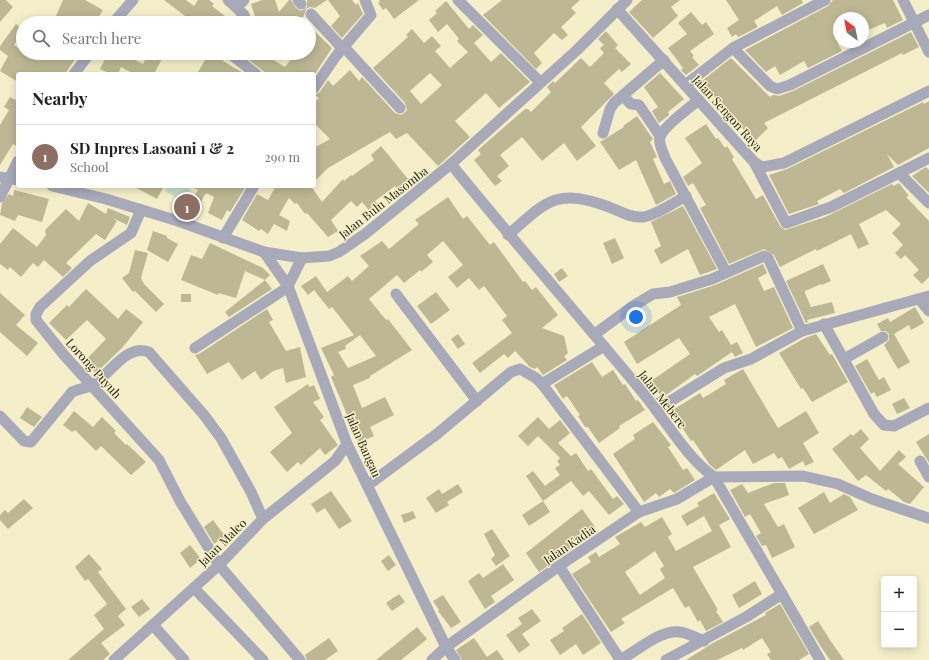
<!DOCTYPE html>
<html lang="en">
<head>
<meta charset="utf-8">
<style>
  :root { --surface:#fff; --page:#f2f2f2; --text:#222; --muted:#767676; --line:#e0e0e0; --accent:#b45309 }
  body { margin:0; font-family:"Playfair Display",serif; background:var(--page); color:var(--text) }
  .controls { position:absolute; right:12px; bottom:12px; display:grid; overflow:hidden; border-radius:4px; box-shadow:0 2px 10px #0003 }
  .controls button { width:36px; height:36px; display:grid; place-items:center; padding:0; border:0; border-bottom:1px solid var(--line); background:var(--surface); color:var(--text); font:20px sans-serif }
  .compass { position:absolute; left:833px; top:12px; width:36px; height:36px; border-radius:50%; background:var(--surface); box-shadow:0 2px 10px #0003; rotate:328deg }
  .you { position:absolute; left:636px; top:317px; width:14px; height:14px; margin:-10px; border:3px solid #fff; border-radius:50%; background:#1a73e8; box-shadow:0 0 0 6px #1a73e833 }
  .badge { display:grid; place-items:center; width:26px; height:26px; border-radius:50%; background:var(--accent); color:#fff; font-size:13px; font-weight:700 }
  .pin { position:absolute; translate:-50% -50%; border:2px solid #fff; box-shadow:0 1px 4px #0006 }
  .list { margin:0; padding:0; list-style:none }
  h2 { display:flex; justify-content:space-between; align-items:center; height:52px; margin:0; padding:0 16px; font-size:17px }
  h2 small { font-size:13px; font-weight:400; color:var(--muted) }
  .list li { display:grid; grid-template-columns:26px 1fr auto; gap:12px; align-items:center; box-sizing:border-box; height:64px; padding:0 16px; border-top:1px solid var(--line) }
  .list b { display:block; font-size:15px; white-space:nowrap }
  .list p { margin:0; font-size:13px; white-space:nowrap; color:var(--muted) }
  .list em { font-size:13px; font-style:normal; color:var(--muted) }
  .icon { flex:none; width:22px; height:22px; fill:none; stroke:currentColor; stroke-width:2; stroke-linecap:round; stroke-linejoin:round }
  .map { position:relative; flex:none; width:929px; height:660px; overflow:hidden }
  .search { position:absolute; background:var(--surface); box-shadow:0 2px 10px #0003; left:16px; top:16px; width:300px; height:44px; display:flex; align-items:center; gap:10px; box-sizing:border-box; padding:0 14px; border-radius:22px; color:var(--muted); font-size:15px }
  .panel { position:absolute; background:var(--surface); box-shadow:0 2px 10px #0003; left:16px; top:72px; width:300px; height:116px; border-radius:4px }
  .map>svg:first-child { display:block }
  .green { fill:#c4e1cc }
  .building { fill:#bdb893; fill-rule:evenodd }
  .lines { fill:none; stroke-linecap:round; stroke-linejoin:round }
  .minor { stroke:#a8a9b9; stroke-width:11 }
  .labels { text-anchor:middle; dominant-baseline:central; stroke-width:3; stroke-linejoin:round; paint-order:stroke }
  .street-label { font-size:12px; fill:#201e10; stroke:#f5efc9 }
</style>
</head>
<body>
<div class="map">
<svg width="929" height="660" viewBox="0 0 929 660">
  <rect width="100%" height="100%" fill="#f5efc9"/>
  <polygon class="green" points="168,186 192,186 184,202 165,191"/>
  <g class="building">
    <polygon points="0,0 6,0 13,7 0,22"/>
    <polygon points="63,0 85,0 103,10 95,23 53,23"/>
    <polygon points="164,0 186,0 194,6 198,0 209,0 214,4 212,6 234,23 194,23"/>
    <polygon points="262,0 275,0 279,12 289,0 291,0 296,8 301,11 307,7 307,0 327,0 315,8 310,7 306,9 304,16 300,19 305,23 285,23 277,17 257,23 251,4"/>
    <polygon points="328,0 352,0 356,5 358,3 359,5 363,14 342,38 331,26 340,16"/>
    <polygon points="379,0 419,0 394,19 386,8 383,10 378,3 380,2"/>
    <polygon points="502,0 580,0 571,8 576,13 561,27 568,35 562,40 554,33 534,53 542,63 536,69 483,15"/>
    <polygon points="642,0 680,0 671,7 678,16 653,38 629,12"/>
    <polygon points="726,0 802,0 803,3 782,15 777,6 754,21 758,27 738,37 736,34 732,37 727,28 739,20"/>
    <polygon points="833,0 893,0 903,20 887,28 885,23 863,32 863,18 855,18 854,15 848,18 839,18 838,44 842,51 808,68 804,61 780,75 775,66 766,72 745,50 828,6"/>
    <path d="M446 1 469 29 473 25 483 35 474 43 491 62 501 53 530 82 499 108 486 93 455 121 470 137 438 166 407 133 396 139 390 132 328 168 314 182V148L330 139 314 123V103L319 98 315 95 320 92 328 80 333 86 350 70 359 81 362 77 395 113 401 115 404 113 407 110 405 103 373 68 408 37 406 35 412 29 424 43 432 36 441 46 435 51 450 68 468 52 457 41 459 39 447 24 438 32 429 20 437 13 435 11ZM430 73 442 85 421 104 410 91Z"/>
    <polygon points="691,12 702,25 706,22 714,34 690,51 694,56 692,57 699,65 686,75 681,70 683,68 668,48 687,34 678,23"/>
    <polygon points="16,24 23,30 23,32 14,45 23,51 23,53 79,53 65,74 18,74 18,82 0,71 8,56 0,50 0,46"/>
    <polygon points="309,26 332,48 315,74 267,74 240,53 262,53 285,67 296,53 309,53"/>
    <polygon points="606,31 618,45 615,48 631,64 622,72 619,69 604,83 614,94 581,127 596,146 577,161 564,143 542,161 522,137 500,155 509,166 497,176 502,181 495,186 474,160 481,154 478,150 525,109 528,109 531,112 551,92 547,87 553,81 555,83 581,58 590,67 604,53 600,48 604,45 598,39"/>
    <polygon points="911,32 919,47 903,55 902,53 764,123 768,128 755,141 722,108 725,106 712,94 710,96 698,84 731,58 770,97 773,95 779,96 793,91"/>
    <polygon points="108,53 121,53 143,64 149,53 165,53 154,74 134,74 121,67 118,74 111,74 100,69"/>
    <polygon points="209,53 222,53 224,58 223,61 245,74 197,74"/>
    <polygon points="660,73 684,99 668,112 669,115 659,123 652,111 658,107 644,87"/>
    <polygon points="18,95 18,147 13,144 0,165 0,125 9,110 4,107 10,97 15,100"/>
    <polygon points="929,101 929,148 898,165 887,154 894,167 844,193 840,189 817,201 819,204 789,214 769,175 787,169 923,102 924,104"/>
    <polygon points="637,116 653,139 650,142 657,157 653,159 664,184 670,181 676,194 656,205 636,160 619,170 600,142 624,127 623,126"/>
    <polygon points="706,124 716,139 718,138 725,148 727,146 734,157 732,159 756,199 763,195 780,226 785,230 825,217 892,184 893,186 899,183 909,196 906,197 929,221 929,277 922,284 913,275 919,270 905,255 901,259 895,253 903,245 892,233 901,224 886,210 859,224 869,244 858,249 851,234 817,251 816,249 780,267 774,255 764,249 729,264 700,208 706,205 693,183 688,186 683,177 702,163 685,138"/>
    <polygon points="381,146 412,184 400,193 395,186 375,201 382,209 374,216 362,202 357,207 351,201 331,220 338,231 328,237 307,213 305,214 297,203 295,204 289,198 279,215 290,221 287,231 274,224 268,234 261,229 259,231 242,220 257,194 268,200 276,186 311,186 322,202 343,179 344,181 351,175 352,176 374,160 371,155"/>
    <polygon points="926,167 929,170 929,193 912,176"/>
    <polygon points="133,186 164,186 157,199"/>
    <polygon points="190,186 246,186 230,212 227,210 222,220 208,213 214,197 206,193 198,207 190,203 198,190"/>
    <polygon points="14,190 49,199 42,222 18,215 15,221 0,215 2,203 9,194 13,196"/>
    <path d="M448 197 463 219 467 216 490 245 494 242 523 282 525 281 532 290 536 287 558 315 542 328 564 336 568 353 564 356 567 360 543 375 537 367 535 369 530 367 515 351 508 358 504 354 480 373 472 363 512 333 502 320 507 316 484 286 479 290 469 278 457 288 448 277 463 265 443 241 427 255 433 262 421 272 420 270 404 283 397 275 369 299 386 320 388 319 412 350 370 376V378L353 385 362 408 385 397 394 415 370 427 374 436 359 443 331 377 334 375 321 348 354 335 332 307 329 309 314 290 308 295 301 286 316 276 327 292 348 276 352 281 369 266 360 256 382 241 389 249 419 224 415 220ZM360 335 376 356 348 368 338 352 346 349 345 346Z"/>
    <polygon points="88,203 106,214 108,208 130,217 127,225 113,218 117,221 105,240 96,234 66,263 72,268 63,277 44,260 38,267 33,263 21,277 10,267 8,270 0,264 0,244 13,228 37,247 46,235 45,230 66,209 79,221"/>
    <polygon points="683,206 717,269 700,275 688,249 661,264 654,250 661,246 651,222"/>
    <polygon points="153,231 167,236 167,238 178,244 168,262 147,250"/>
    <polygon points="615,238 624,258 612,264 603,243"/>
    <polygon points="210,243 263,268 270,275 265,280 245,271 236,298 218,293 218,295 181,280 191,255 202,259"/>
    <polygon points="135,250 148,253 141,278 144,284 164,304 156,312 135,291 133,292 122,278 129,273"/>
    <polygon points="763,264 767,273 758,278 764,291 774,287 793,328 756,347 735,304 709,317 719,332 722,330 731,345 737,342 743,353 735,357 732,352 697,376 695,374 662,398 651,381 690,354 679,338 637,364 624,342 681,305 677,297 715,285"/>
    <polygon points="823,264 831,281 822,285 821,284 805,291 805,293 811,307 832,302 835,313 807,320 808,322 806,323 786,281"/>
    <polygon points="562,268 568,276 559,282 554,274"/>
    <polygon points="265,280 272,289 229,317 225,312"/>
    <polygon points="86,289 118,319 126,309 143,322 122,348 96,373 84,362 106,339 87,320 66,340 49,323 67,305 69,307"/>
    <polygon points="436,292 450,310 431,324 417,306"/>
    <polygon points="0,293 25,315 16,325 38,343 27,356 0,332"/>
    <rect x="181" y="294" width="10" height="8"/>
    <polygon points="915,307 924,323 911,330 909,325 894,334 910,362 898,369 884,345 889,340 889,334 886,331 881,331 877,324 888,318 890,322"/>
    <polygon points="267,309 273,320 269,322 286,351 300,347 306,377 286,383 283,368 273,371 261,380 255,371 242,380 229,362 207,374 195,355 199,354"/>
    <polygon points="458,334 465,344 458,349 451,339"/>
    <polygon points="816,334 830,355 832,354 848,382 812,402 803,388 801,389 779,353 805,338"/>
    <polygon points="867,359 879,380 884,377 891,390 877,397 874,392 871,394 855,366"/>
    <polygon points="592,362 602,377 613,370 623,385 625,384 636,401 638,400 645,410 619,426 620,428 599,443 588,427 585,427 578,416 580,415 567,396 563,399 554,385"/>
    <polygon points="743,369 778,428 806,411 819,433 803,443 814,462 805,466 803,461 789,469 782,457 778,459 774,453 753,464 745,450 716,470 710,465 693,440 691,441 671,411 700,393 703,398 726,384 724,380"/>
    <polygon points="308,384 309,387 314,385 320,399 313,402 324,417 320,420 338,445 325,455 320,448 301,465 298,462 287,472 270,452 292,433 274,407"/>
    <polygon points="904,398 910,408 897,414 892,404"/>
    <polygon points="27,407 42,417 34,427 20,418"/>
    <polygon points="74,411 93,427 102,417 116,431 114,433 126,445 127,444 146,462 131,475 101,446 96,451 75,430 72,432 63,425"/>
    <polygon points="538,417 549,429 560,420 570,433 558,443 571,456 576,453 588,471 591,469 613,499 617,496 624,504 609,515 589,491 583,496 571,481 543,501 526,476 533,471 545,486 560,475 555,468 560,465 557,461 560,458 538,436 528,446 518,436"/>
    <polygon points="653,422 671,445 668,447 683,470 687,468 695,480 674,493 670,489 659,497 656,493 644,502 613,454 635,439 633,435"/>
    <polygon points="861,429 869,439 860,448 880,471 899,450 906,457 898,464 924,487 910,504 904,502 888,489 886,491 866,475 858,481 832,449 851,434 853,436"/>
    <polygon points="929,434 929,463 916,442"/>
    <polygon points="774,483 785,483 789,495 764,504 778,527 784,524 795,547 772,558 766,545 762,546 756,536 761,533 750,514 745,517 730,490 742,484 748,493"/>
    <polygon points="458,484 463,492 447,502 449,505 436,513 426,498 439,489 442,494"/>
    <polygon points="331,491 352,521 339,529 325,508 317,513 311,504"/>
    <polygon points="824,492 830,503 844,494 850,497 858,510 814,534 798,508"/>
    <path d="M714 493 730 519 719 525 731 547 693 567 718 610 716 611 723 622 706 631 700 620 698 622 689 606 685 608 673 588 621 619 625 623 611 632 572 574 591 562 588 557 596 552 599 557 620 544 615 537 641 522 645 527 662 517 672 534 668 537 676 551 712 531 704 516 687 526 681 516 699 506 697 503ZM655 551 664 566 660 569 665 578 640 595 625 572Z"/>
    <polygon points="24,499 33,508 8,529 0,520 0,515 5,510 8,513"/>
    <polygon points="543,501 550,512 529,526 522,515"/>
    <polygon points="582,509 595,527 574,541 577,546 539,572 526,553"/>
    <polygon points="413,511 416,518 404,523 401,515"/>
    <polygon points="213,520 225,536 214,544 204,527"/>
    <polygon points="492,529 510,556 496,566 491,559 495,555 484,534"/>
    <polygon points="190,545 201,559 190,568 180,553"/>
    <polygon points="89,554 102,569 98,572 126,609 118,616 125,625 101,643 110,654 103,660 68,660 104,629 94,615 107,604 88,579 85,581 75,567"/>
    <polygon points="389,555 396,565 388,571 381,561"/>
    <polygon points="503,564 514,580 491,596 495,602 485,609 468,581 479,573 483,578"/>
    <polygon points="755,581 762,594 739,608 732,595"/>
    <polygon points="399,594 405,602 392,611 386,603"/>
    <polygon points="443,595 461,622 451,628 438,611 439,610 433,601"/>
    <polygon points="142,599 150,609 139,617 131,607"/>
    <polygon points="780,604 809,654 799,660 771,660 767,654 771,652 762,638 743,650 742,648 717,660 686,660 713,643 766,615 765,613"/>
    <polygon points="532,609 541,621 522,634 530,645 519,653 506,635 522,624 518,618"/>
    <polygon points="582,614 601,643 583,655 576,644 560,655 550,640 564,631 562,628"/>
    <polygon points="818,621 830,640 844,660 830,660 821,647 809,627"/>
    <polygon points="417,627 427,639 401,660 376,660"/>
    <polygon points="329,638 338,651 325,660 307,660 305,655"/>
    <polygon points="474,638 487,657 497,650 504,660 462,660 456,650"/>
  </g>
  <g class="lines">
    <g class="minor">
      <polyline points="228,0 236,7 244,0"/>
      <polyline points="298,0 301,4"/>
      <polyline points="458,0 540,82"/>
      <polyline points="903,0 929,52"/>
      <polyline points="236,7 244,15 247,23"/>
      <polyline points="617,9 754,162 762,167 784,163 929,91"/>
      <polyline points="311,14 342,48"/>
      <polyline points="113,23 133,0"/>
      <polyline points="344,47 400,108"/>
      <polyline points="733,48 770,86 777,89 790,85 929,15"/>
      <polyline points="229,53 256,74"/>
      <polyline points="74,74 90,53"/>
      <polyline points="685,85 733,48 825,0"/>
      <polyline points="314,88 336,56 371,15 365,0"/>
      <polyline points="623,96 631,104 639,105 660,136"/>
      <path d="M699 100C690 107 663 127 660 137 658 144 663 151 665 158L726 272"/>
      <polyline points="603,133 610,109 614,103 664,60"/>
      <polyline points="754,162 786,223 831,207 929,158"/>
      <path d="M451 164C511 238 573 309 634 382 644 394 653 405 662 418 678 439 692 461 714 477L803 476 838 484 872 499 928 518"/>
      <polyline points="899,173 929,203"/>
      <polyline points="0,177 18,180"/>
      <polyline points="52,186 106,199 178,221 264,252 302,258 329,256 339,252 365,234 451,164 577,50 627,0"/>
      <polyline points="0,197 18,161"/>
      <polyline points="141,210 131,233 90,261 40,307 36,314 36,320 64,355 159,460 180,501 219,565 300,660"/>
      <path d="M508 235C548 200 556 188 609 207 619 211 631 218 641 217 653 217 675 202 686 196"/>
      <polyline points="223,238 254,186"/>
      <polyline points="264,252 288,286 347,444 446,647 455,660"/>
      <polyline points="288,286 302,258"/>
      <polyline points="396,294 477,401"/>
      <polyline points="919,299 929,311"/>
      <polyline points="824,324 874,414 884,425 894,426 929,408"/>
      <polyline points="595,334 633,306 653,294 670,292 712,279 764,256 768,258 802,331"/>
      <polyline points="195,348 288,287"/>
      <polyline points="844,359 883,337"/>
      <polyline points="542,384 604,346"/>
      <polyline points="656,410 724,368 751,359 802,331 929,296"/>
      <path d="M0 416 24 441 31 442 72 392C78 389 87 388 93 385 110 374 127 343 149 352L204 415 221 438 251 492 263 519"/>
      <polyline points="920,461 929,477"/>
      <polyline points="368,485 437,434 511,372 520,369 536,378 542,384 639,512"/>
      <path d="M559 566 619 658H623C640 649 660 630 680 632 688 633 696 638 704 641"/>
      <polyline points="194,588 263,660"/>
      <polyline points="782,594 820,660"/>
      <polyline points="153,625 184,660"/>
      <polyline points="114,660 219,565 263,519 335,461 347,444"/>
      <polyline points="432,660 446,647 559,566 639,512 677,499 714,477 782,594 746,617 666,660"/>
    </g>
  </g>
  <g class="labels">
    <g class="street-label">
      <text transform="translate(728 113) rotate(48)">Jalan Sengon Raya</text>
      <text transform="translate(383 202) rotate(-38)">Jalan Bulu Masomba</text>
      <text transform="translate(94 368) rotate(48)">Lorong Puyuh</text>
      <text transform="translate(663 399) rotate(52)">Jalan Mebere</text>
      <text transform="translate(364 445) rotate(66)">Jalan Bangau</text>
      <text transform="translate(222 542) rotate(-45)">Jalan Maleo</text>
      <text transform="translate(569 544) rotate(-34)">Jalan Kadia</text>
    </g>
  </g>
</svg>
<div class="controls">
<button>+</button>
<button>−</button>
</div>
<svg class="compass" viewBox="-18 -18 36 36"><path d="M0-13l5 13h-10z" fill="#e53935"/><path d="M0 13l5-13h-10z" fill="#767676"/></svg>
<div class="you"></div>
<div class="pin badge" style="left:187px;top:207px;background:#8d6e63">1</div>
<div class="search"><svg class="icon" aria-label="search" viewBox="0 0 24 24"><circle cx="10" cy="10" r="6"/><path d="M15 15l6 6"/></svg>Search here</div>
<section class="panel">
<h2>Nearby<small></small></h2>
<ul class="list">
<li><span class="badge" style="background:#8d6e63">1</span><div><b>SD Inpres Lasoani 1 &amp; 2</b><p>School</p></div><em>290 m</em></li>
</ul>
</section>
</div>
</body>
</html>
